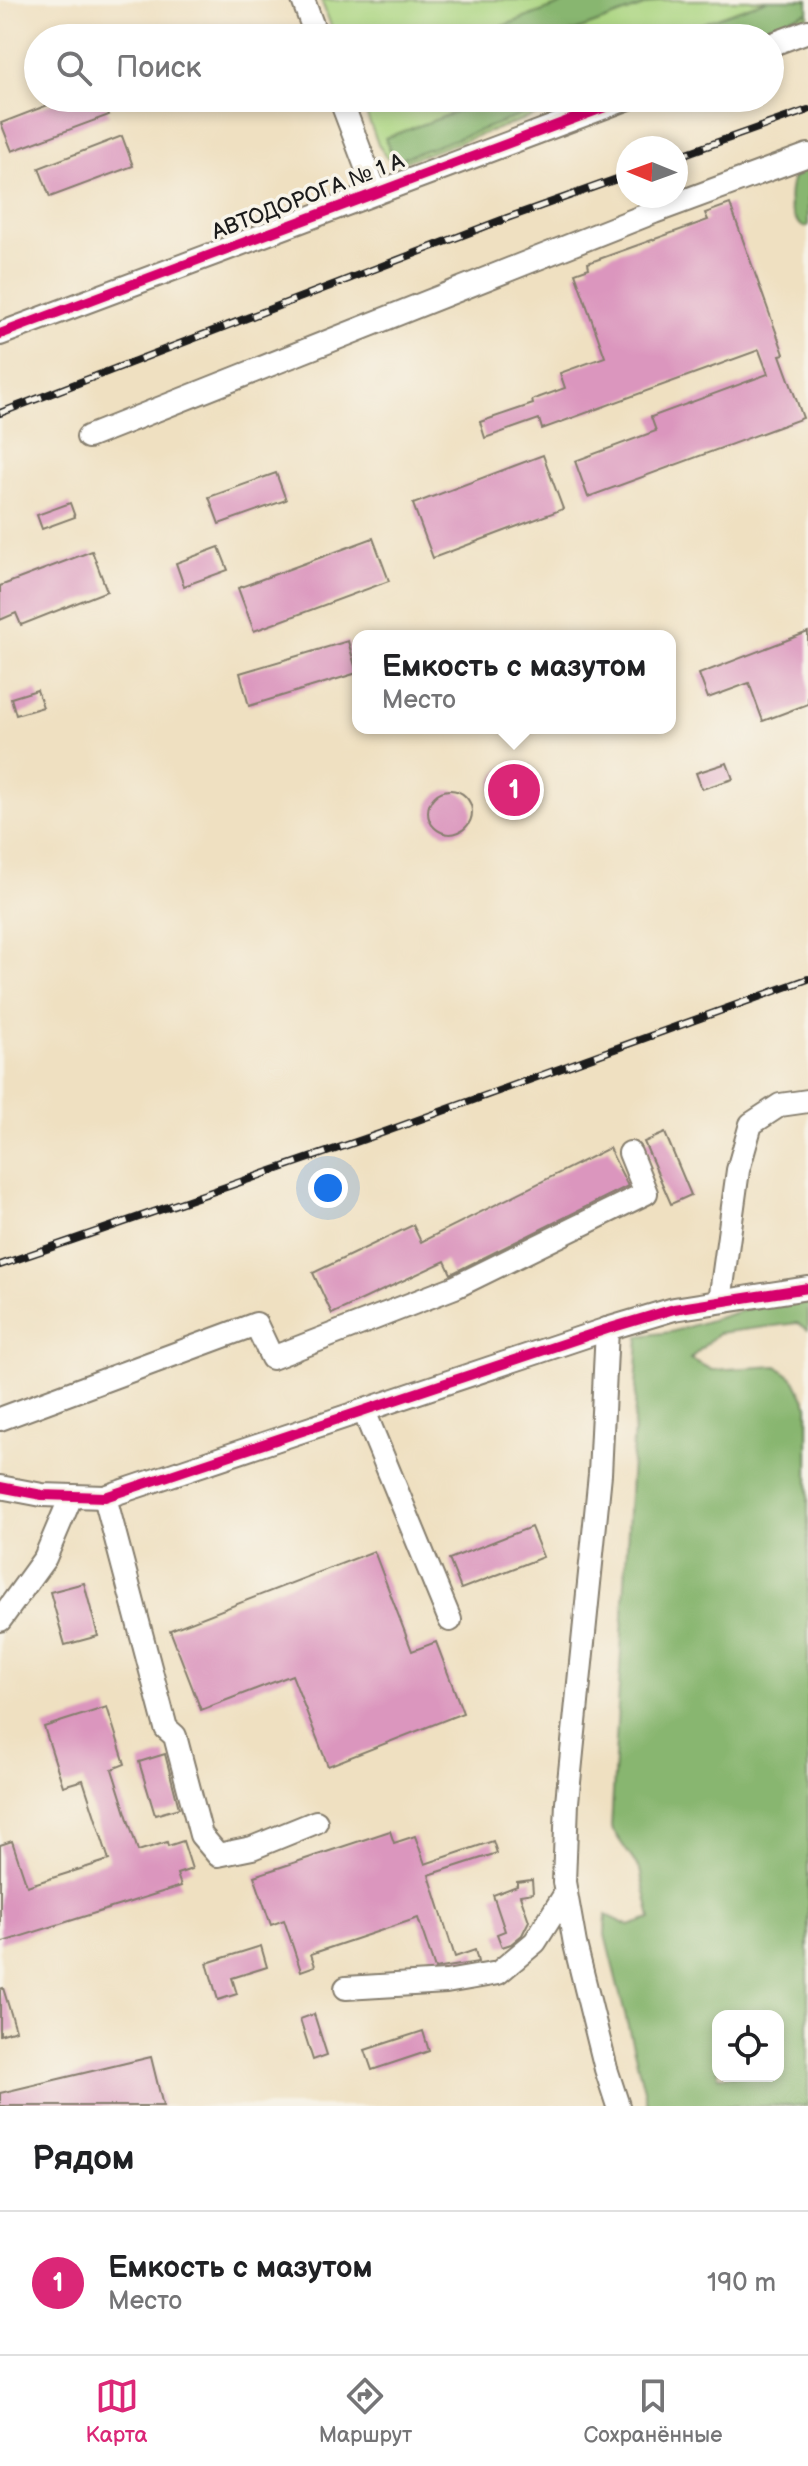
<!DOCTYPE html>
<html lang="ru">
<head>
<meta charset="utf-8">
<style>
  :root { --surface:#fff; --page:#f2f2f2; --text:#202124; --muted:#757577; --line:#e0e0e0; --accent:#db2777 }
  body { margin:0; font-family:"Balsamiq Sans",sans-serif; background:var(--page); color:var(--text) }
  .controls { position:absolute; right:24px; bottom:24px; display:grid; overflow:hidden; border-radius:16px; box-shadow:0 4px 12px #0003 }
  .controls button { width:72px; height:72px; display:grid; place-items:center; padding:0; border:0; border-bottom:2px solid var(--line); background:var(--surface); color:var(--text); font:40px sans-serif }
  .compass { position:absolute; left:616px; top:136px; width:72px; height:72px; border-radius:50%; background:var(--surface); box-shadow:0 4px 12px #0003; rotate:271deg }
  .you { position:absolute; left:328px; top:1188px; width:28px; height:28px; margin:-20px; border:6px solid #fff; border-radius:50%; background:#1a73e8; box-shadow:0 0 0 12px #1a73e833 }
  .badge { display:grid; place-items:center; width:52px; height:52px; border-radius:50%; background:var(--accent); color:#fff; font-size:26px; font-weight:700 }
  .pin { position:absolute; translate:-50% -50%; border:4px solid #fff; box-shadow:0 2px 8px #0006 }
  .popup { position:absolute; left:352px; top:630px; width:324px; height:104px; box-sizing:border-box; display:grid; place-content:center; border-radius:16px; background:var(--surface); filter:drop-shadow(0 2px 6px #0005); font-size:26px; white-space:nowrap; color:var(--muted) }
  .popup b { font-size:30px; color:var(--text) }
  .popup::after { content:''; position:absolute; left:50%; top:100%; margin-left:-16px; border:16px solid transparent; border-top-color:var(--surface) }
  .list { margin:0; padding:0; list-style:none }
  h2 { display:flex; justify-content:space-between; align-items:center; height:104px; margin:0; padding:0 32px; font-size:34px }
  h2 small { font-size:26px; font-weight:400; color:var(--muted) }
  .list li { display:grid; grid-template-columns:52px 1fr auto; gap:24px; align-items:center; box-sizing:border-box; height:144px; padding:0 32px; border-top:2px solid var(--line) }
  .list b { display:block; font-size:30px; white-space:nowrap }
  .list p { margin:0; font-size:26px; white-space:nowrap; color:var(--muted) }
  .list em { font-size:26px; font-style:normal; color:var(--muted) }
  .icon { flex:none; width:44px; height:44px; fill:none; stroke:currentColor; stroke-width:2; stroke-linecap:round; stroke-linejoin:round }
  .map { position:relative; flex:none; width:808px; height:2106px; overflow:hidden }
  .search { position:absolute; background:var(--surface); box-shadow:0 4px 12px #0003; left:24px; right:24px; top:24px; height:88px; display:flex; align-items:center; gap:20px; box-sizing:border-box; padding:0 28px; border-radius:44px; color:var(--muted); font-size:30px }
  .sheet { height:248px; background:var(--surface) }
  nav { display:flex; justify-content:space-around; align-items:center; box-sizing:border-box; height:112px; border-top:2px solid var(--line); background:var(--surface); font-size:22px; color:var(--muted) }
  nav a { display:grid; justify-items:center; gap:4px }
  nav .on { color:var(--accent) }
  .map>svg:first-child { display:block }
  .green { fill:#abd581; stroke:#64784e; stroke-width:2 }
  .forest { fill:#88b66f; stroke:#526946; stroke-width:2; fill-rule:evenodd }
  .building { fill:#db96be }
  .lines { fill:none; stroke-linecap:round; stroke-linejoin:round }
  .minor-casing { stroke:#867e6e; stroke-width:26 }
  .minor { stroke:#fff; stroke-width:22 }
  .rail-casing { stroke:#1c1c1c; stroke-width:8 }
  .rail { stroke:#f7f3e8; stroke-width:5; stroke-dasharray:15; stroke-linecap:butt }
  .cycleway-casing { stroke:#f7f3e8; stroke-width:15 }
  .cycleway { stroke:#d6006c; stroke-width:10 }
  .labels { text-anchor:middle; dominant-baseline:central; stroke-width:7; stroke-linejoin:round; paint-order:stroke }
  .street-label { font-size:22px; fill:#1c1c1c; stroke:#f7f3e8 }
</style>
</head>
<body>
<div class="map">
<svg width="808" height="2106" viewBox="0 0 808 2106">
  <rect width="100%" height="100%" fill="#f7f3e8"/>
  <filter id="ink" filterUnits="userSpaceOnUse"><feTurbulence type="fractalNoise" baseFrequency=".0125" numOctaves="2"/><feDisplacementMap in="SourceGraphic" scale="16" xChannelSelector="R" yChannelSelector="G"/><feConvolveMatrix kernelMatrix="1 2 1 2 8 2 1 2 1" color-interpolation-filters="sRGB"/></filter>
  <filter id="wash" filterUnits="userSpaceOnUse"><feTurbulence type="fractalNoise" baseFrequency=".006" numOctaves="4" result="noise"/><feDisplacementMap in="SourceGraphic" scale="32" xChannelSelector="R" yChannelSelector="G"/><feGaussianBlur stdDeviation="1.8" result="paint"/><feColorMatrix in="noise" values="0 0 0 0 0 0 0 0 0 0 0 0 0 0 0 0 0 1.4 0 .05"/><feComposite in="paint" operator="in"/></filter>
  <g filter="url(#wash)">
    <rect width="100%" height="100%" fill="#efe0c1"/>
    <g class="green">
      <polygon points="321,0 808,0 808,16 749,38 336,38"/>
      <polygon points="360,98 584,98 400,163 386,157 378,144"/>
    </g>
    <g class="forest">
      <polygon points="573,0 660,0 556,38 470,38"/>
      <polygon points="767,0 808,0 808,12 735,38 662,38"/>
      <polygon points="495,98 569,98 395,161 385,138"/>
      <path d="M808 168V226L803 227C787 215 787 195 793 177Z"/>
      <path d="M808 1303V1330L797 1323 718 1333 690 1359 712 1370 777 1366 795 1380 808 1406V2106H648L605 1935 606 1915 629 1926 651 1919 640 1870 611 1828 639 1336 671 1332 754 1307ZM718 2016H778V2076H718Z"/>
    </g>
    <g id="blocks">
      <g class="building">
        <polygon points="66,98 103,98 109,115 12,151 1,123"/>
        <polygon points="122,136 133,166 50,197 39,168"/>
        <polygon points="730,204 784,354 780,355 803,418 588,497 575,461 656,431 651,417 768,374 759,350 542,429 539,419 485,438 480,422 533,404 532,400 565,388 560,373 605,357 575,273 589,268 588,263 708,220 705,213"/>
        <polygon points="543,455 563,509 433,558 413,504"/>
        <polygon points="276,473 286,500 219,524 209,497"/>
        <polygon points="70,503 75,517 42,529 37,515"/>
        <polygon points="373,538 389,581 254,631 238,588"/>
        <polygon points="219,547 228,570 184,586 176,563"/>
        <polygon points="92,551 107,591 21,625 16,613 0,620 0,586"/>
        <polygon points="808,632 808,704 763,721 749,683 708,698 699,674"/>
        <polygon points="348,641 357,673 249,706 240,673"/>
        <polygon points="37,690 43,707 16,715 11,698"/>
        <polygon points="727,763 733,779 702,789 696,773"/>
        <circle cx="514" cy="787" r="22"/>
        <circle cx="450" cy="812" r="22"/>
        <polygon points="665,1133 691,1195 671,1204 644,1142"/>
        <polygon points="609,1148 628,1186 451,1274 445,1261 332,1314 313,1273 413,1225 421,1242"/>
        <polygon points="531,1527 543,1557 461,1589 449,1559"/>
        <polygon points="374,1551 412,1651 436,1642 463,1713 328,1766 292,1675 201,1710 170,1630"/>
        <polygon points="84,1583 98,1636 65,1645 50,1592"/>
        <polygon points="107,1707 125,1764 112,1769 138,1851 167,1842 168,1846 183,1841 192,1869 177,1874 181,1886 0,1943 0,1845 12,1841 27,1886 109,1860 83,1780 63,1786 44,1727"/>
        <polygon points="165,1754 179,1808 155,1815 139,1762"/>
        <polygon points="390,1831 394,1843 415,1836 425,1864 493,1841 497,1853 429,1875 455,1957 475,1950 478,1962 435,1969 418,1918 311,1954 315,1966 301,1971 284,1920 271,1925 254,1876"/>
        <polygon points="532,1880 533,1893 520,1895 529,1921 522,1935 511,1944 502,1947 497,1934 505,1931 493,1895 517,1886 517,1882"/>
        <polygon points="261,1946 267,1967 232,1978 237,1994 218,2000 207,1963"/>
        <polygon points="3,1988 16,2030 0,2035 0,1989"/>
        <polygon points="314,2014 327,2055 313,2060 300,2019"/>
        <polygon points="423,2031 429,2051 372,2070 365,2050"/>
        <polygon points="151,2057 163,2106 0,2106 0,2093"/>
      </g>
    </g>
  </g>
  <g filter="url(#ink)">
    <use href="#blocks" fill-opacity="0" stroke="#867e6e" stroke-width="2"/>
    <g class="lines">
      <g class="minor-casing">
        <g id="minor">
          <polyline points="303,0 317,38"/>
          <polyline points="770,45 808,31"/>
          <polyline points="340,98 376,193"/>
          <polyline points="0,334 629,98"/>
          <polyline points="88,437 654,212 808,155"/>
          <polyline points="720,1301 738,1170 751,1124 780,1105 808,1101"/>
          <polyline points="607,1329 600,1474 567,1802 564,1882 575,1944 606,2069 618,2106"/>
          <polyline points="364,1411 450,1620"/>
          <polyline points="0,1419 256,1324 272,1358 455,1287 646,1193 630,1153"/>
          <polyline points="0,1487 42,1495 105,1497 607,1329 674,1309 808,1288"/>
          <polyline points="105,1497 166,1728 175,1736 201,1835 218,1855 252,1848 316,1822"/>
          <polyline points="0,1620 45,1558 71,1497"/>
          <polyline points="346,1988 446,1982 498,1973 535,1942 566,1893"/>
        </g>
      </g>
      <use href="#minor" class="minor"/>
      <g class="rail-casing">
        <g id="rail">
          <polyline points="676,157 808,110"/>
          <polyline points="0,413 507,218 628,175"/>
          <polyline points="0,1265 379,1134 808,979"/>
        </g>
      </g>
      <use href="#rail" class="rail"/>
      <g class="cycleway-casing">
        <g id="cycleway">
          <polyline points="0,334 629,98"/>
          <polyline points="0,1487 42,1495 105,1497 607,1329 674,1309 808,1288"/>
        </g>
      </g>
      <use href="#cycleway" class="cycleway"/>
    </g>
  </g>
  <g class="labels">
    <g class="street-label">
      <text transform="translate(308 197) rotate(-21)">АВТОДОРОГА № 1 А</text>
    </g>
  </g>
</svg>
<div class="controls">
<button><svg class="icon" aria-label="locate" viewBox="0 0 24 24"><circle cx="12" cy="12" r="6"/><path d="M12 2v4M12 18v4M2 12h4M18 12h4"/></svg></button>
</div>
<svg class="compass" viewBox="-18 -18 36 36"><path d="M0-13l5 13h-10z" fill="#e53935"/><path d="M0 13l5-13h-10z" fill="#757577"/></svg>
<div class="you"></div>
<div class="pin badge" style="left:514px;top:790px">1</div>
<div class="popup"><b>Емкость с мазутом</b>Место</div>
<div class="search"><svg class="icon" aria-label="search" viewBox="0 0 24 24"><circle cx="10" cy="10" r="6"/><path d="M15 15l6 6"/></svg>Поиск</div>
</div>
<section class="sheet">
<h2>Рядом<small></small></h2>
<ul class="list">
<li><span class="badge">1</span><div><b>Емкость с мазутом</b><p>Место</p></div><em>190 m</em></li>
</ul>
</section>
<nav>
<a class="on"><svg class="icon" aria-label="map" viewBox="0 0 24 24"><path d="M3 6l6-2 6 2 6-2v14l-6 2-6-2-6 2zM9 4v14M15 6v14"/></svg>Карта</a>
<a><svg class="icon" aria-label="directions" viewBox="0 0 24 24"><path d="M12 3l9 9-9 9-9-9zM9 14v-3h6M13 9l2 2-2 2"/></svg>Маршрут</a>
<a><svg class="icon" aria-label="saved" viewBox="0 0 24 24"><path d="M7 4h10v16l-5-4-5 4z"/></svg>Сохранённые</a>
</nav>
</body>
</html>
